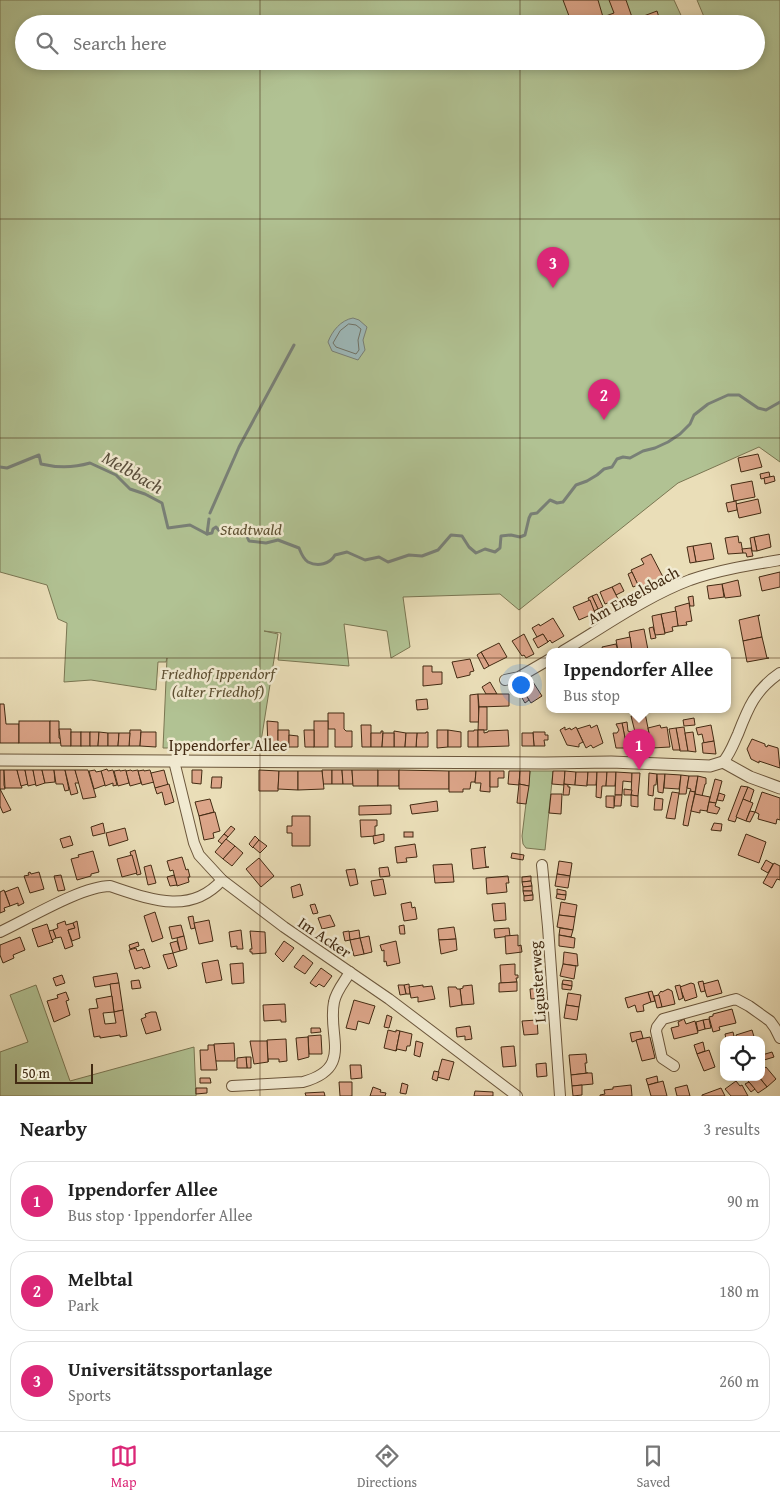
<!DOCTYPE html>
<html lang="en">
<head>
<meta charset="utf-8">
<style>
  :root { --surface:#fff; --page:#f2f2f2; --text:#222; --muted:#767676; --line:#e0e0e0; --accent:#db2777 }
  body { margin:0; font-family:"Gentium Book Plus",serif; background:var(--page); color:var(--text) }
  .controls { position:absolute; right:15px; bottom:15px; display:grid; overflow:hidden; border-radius:10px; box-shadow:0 2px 8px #0003 }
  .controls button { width:45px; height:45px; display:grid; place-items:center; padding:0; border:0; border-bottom:1px solid var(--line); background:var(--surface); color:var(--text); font:25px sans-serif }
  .scale { position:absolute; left:15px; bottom:12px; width:78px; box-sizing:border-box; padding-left:5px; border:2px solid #422a12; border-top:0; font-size:14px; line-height:18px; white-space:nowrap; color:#422a12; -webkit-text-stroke:4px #f1ead1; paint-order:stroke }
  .you { position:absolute; left:520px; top:684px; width:18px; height:18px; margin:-12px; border:4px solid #fff; border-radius:50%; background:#1a73e8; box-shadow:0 0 0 8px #1a73e833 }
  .badge { display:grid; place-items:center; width:32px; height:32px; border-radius:50%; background:var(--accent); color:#fff; font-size:16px; font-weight:700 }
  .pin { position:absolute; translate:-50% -41px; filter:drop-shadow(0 1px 2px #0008) }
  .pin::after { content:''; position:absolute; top:26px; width:18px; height:15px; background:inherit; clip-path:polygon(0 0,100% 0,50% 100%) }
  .popup { position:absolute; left:546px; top:648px; width:185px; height:65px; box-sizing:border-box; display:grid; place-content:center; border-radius:10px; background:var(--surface); filter:drop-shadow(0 1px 4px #0005); font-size:16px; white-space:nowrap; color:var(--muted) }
  .popup b { font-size:19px; color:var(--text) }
  .popup::after { content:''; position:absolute; left:50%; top:100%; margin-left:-10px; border:10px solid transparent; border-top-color:var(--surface) }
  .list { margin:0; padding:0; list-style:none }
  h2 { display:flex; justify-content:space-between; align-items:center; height:65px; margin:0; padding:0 20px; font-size:21px }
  h2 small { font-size:16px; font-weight:400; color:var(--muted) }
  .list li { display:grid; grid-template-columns:32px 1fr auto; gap:15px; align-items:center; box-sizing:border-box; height:80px; margin:0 10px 10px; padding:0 10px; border:1px solid var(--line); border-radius:20px }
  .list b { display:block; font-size:19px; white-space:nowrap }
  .list p { margin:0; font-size:16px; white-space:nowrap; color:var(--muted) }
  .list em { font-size:16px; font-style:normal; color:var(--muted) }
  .icon { flex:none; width:28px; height:28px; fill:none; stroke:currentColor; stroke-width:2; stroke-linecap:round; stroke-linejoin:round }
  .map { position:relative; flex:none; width:780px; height:1096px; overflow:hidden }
  .search { position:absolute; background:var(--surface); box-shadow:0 2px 8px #0003; left:15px; right:15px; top:15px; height:55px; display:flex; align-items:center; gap:12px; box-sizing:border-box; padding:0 18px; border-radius:28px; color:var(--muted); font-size:19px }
  .sheet { height:335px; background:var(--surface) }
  nav { display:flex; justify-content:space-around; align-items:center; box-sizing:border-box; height:70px; border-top:1px solid var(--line); background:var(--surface); font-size:14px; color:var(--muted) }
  nav a { display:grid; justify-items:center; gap:2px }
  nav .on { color:var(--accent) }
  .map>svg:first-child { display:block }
  .green { fill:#b1c293; stroke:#7a7652 }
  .water { fill:#9db9ba; stroke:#798077 }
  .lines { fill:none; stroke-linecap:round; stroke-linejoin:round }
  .shore { stroke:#707266; stroke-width:1 }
  .stream { stroke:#798077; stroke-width:3 }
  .building { fill:#dca589; stroke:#422a12 }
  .minor-casing { stroke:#6c573c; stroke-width:12 }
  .tertiary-casing { stroke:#6c573c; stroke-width:13 }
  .minor { stroke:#f1ead1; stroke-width:10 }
  .tertiary { stroke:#f1ead1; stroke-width:11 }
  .grid { fill:none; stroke:#422a12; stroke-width:1; stroke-opacity:0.55 }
  .labels { text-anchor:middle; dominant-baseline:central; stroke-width:5; stroke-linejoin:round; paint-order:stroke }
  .park-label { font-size:16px; font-style:italic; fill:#5e5032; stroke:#f1ead1 }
  .street-label { font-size:16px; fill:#422a12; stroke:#f1ead1 }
  .water-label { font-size:18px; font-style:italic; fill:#594e3c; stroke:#f1ead1 }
</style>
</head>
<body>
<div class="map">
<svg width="780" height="1096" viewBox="0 0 780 1096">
  <rect width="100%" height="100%" fill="#eadeb8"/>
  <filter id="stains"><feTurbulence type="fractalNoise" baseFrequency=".004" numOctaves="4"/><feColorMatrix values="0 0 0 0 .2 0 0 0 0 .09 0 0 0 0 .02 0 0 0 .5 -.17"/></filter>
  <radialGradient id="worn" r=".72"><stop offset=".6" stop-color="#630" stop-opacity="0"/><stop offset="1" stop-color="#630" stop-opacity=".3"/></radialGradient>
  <g class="green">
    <polygon points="0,0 674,0 685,24 24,24 24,61 756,61 756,24 707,24 697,0 780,0 780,462 759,447 678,483 519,610 500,594 403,597 410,647 391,658 387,631 344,624 349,666 278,660 281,633 264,631 278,634 260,748 163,748 167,658 166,662 158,662 156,690 91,680 64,682 67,623 58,619 47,585 0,572"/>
    <polygon points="530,771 553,771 545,850 526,848 523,844 522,836"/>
    <polygon points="36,985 70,1081 194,1047 196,1096 0,1096 0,1052 28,1042 10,995"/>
  </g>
  <path class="water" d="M353 318 359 320 367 327 363 340 365 350 358 360 332 351 328 342C332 331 341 320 353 318Z"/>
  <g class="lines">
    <polygon class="shore" points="349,324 356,325 361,329 358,340 359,350 356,354 336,347 333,343 340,331"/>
    <g class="stream">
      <path d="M0 467 7 468 39 455 41 464C58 468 73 468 90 463L116 475 130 489 145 494 162 503 168 528 190 525 207 534 212 533 213 529 216 527 222 534 238 529 244 530 249 541 266 543 278 540 299 548C301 553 303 559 308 562 318 567 330 564 335 555L347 552 365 560 379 557 388 562 409 555 422 556 438 550 451 535 462 536 469 547 476 553 485 549 495 552 500 548 501 536 511 535 520 537 525 535 529 518 531 514 537 513 550 500 557 503 563 502 576 485 587 481 597 475 604 469 612 467 617 459 623 457 630 458 643 451 655 448 668 442 680 434 690 424 694 415 708 404 728 395H739L758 408 766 410 780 402"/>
      <polyline points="210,513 239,447 294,345"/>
      <polyline points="207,534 209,519"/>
    </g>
  </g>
  <g class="building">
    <polygon points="563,0 598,0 603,17 614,13 609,0 626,0 633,20 657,11 661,24 572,24"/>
    <polygon points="758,454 762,467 741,472 738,458"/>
    <polygon points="769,472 770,477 761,479 760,474"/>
    <polygon points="774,476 775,481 765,484 764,478"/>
    <polygon points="752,481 755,497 734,501 731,485"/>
    <polygon points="758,499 761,513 739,518 736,504"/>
    <polygon points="736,501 737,510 728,512 726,503"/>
    <polygon points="769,534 771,547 757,551 754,537"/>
    <polygon points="738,536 739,543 741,542 743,553 728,554 725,538"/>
    <polygon points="754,537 757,551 752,551 750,538"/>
    <polygon points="711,543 714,559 696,562 693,546"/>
    <polygon points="693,546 696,562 690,563 687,547"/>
    <polygon points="751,548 753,556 747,557 746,553 743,553 742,549"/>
    <polygon points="651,554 663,577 642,588 640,584 638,585 631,570 644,564 641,559"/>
    <polygon points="632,572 638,585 633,587 628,574"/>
    <polygon points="780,572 780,587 762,591 759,577"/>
    <polygon points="738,580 741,596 725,598 722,584"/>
    <polygon points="620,583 624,591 616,595 612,587"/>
    <polygon points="722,584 724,597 709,599 707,586"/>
    <polygon points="612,587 618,599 605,604 600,592"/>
    <polygon points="597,594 603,607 598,609 592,596"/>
    <polygon points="592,596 598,609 594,611 588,598"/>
    <polygon points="693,596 694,606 690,606 688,597"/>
    <polygon points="590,600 595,613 579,620 573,607"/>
    <polygon points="689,603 692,621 686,622 687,625 678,626 675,607"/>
    <polygon points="676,611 678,626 672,627 673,631 665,633 661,614"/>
    <polygon points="661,614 665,634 655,635 652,616"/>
    <polygon points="760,615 758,616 762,637 743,641 739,620"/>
    <polygon points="553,618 564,636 552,643 550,640 548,642 543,634 537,637 532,628 539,624 540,626"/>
    <polygon points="653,627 656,638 651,639 649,628"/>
    <polygon points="644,629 648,650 632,651 629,632"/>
    <polygon points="524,634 534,654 526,658 524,655 522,656 512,641"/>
    <polygon points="543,634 548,642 538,648 533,639"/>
    <polygon points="630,637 632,651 618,651 616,640"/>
    <polygon points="762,637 767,658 769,658 747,662 743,641"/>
    <polygon points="499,643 507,657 489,666 481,652"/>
    <polygon points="616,644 618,651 603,651 602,647"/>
    <polygon points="481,652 489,666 484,669 477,655"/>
    <polygon points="470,659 474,671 470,672 470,675 457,678 452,662"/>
    <polygon points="423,666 432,666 432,672 442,672 442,684 423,686"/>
    <polygon points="490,682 497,694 486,694 482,687"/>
    <polygon points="533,682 542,696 531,703 522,689"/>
    <polygon points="522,689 529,700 525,703 518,691"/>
    <polygon points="478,694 479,722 470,722 470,695"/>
    <polygon points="478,694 509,694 509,706 479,707"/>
    <polygon points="427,699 428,709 417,710 416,700"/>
    <polygon points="0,704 4,704 6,724 19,724 19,743 0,743"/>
    <polygon points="479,707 487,707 487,730 478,730"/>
    <polygon points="328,713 344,713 344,729 346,731 352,731 352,747 335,747 335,729 328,729"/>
    <polygon points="645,713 650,738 642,739 641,731 635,732 631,716"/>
    <polygon points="694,718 695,725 684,726 683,720"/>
    <rect x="19" y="721" width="31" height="22"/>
    <polygon points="50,721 59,721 59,738 61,739 61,743 50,743"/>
    <polygon points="267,721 278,722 278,748 268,747"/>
    <rect x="314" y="721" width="14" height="26"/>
    <polygon points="627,722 628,731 630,732 634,731 638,748 627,748 622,723"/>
    <polygon points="622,723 627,748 616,748 613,733 617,733 619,730 616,724"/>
    <polygon points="361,725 371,725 371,747 362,747"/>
    <polygon points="590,725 591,728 597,725 603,743 593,748 591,745 586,748 577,729"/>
    <polygon points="660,725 661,728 667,727 670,747 652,748 648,728"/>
    <polygon points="711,725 714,741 704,743 702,734 698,735 696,728"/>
    <polygon points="565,727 565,730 570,728 571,730 576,727 583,742 579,744 579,747 567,745 560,730"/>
    <polygon points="684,727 688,751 680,751 676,728"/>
    <polygon points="676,728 680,750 673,750 669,729"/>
    <polygon points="59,729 71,729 71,746 61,746"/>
    <polygon points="130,730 141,730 140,746 129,746"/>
    <polygon points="278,730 289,730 289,747 278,748"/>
    <polygon points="304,730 314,730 314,747 305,747"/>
    <polygon points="437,730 448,730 448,747 437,748"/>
    <polygon points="448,730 461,732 461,747 448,747"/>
    <polygon points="474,730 478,730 478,747 468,747 468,731 474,731"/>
    <polygon points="478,730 484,730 484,733 488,732 488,731 508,730 509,746 478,747"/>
    <polygon points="381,731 383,731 382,747 371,747 371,733 381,733"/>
    <polygon points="394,731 406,733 405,747 394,747"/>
    <polygon points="641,731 642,739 650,738 652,748 638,748 635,732"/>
    <rect x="71" y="732" width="10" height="14"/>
    <rect x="81" y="732" width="9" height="14"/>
    <polygon points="90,732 99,732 98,746 90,746"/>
    <polygon points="99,732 108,733 108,746 98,746"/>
    <polygon points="141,732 156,732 156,747 140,746"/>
    <polygon points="426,732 428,732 428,747 416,747 417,733 426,733"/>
    <polygon points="533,732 545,732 545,735 548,735 548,740 544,740 545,746 534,746"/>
    <polygon points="693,732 696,752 688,751 685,733"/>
    <polygon points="108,733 119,733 118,746 108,746"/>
    <polygon points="119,733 130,733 129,746 118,746"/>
    <polygon points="383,733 394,733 394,747 382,747"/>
    <polygon points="406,733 417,733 416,747 405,747"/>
    <polygon points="522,733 533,733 534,746 522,746"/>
    <polygon points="289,735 298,736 298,747 289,747"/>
    <polygon points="263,738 267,738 268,747 263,748"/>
    <polygon points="752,739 765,744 765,746 767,747 768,745 778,748 780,768 759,761 759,763 751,759 747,749"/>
    <polygon points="714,741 716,754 703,753 702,743"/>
    <polygon points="107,769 108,771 113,770 117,785 113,786 113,783 105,786 101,771"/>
    <polygon points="0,770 4,770 4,785 5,789 0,789"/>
    <polygon points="4,770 17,770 22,788 5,788"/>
    <polygon points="17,770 25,770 28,784 21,786"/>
    <polygon points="25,770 33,770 36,784 28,786"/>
    <polygon points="33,770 42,770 45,783 36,786"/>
    <polygon points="42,770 54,770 55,782 45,783"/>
    <polygon points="54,770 65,770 69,790 65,791 63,784 56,784"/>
    <polygon points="65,770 75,770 79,783 75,783 78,793 71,795"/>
    <polygon points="75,770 88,770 96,797 83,799"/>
    <polygon points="95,770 96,772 101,771 105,785 94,789 89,771"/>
    <polygon points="120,770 120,771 126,770 129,783 118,786 114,771"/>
    <polygon points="131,770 132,771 138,770 141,783 130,786 126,771"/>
    <polygon points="144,770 144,771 150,770 154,782 142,785 138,771"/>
    <polygon points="164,770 168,785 155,788 151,773"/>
    <polygon points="192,770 202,770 201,784 192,783"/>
    <polygon points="259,770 279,771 278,791 259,791"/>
    <polygon points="322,770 332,770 332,784 323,784"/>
    <polygon points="332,770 342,770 343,784 332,784"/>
    <polygon points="342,770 352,770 353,784 343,784"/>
    <polygon points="352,770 378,770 378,786 353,786"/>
    <rect x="378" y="770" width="21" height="16"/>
    <polygon points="399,770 449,771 449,789 399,789"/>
    <polygon points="279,771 298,771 298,790 278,789"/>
    <polygon points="298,771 322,771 324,789 298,790"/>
    <polygon points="449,771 476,771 475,782 471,782 470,789 463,789 463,792 449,792"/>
    <polygon points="476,771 490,771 490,792 480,791 481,783 475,783"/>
    <polygon points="490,771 504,771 504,778 498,778 498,787 490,787"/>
    <polygon points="509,771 520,771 519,785 508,784"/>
    <polygon points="520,771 530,771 529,786 519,784"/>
    <polygon points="553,771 565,771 564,785 552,784"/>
    <polygon points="565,771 576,772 575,785 564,784"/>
    <polygon points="576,772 588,772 587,786 575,785"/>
    <polygon points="588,772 597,772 596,785 587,785"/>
    <polygon points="597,772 607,772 606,786 602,786 601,798 596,797"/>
    <polygon points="607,772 616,772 615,786 606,786"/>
    <polygon points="616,772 632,773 632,782 623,781 622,795 615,795"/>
    <polygon points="632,773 640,773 638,796 631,795"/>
    <polygon points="649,773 657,774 656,785 654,785 653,796 648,795"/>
    <polygon points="657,774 665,774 663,793 658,792"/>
    <polygon points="665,774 681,775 679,789 664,788"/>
    <polygon points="681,775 689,776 686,794 679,794"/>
    <polygon points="689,776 698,776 695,792 690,791 691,789 687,788"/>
    <polygon points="698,776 706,778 706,784 705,784 702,796 695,794"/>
    <polygon points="212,777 222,777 221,788 211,788"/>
    <polygon points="715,779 722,781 716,803 709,802"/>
    <polygon points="169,784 174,802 165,805 162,792 157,794 155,788"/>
    <polygon points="519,784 529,786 526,804 517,803"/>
    <polygon points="564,784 568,785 568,787 570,787 569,795 563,795"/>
    <polygon points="741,786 748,787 735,822 728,820"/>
    <polygon points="748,787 754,790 750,802 743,799"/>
    <polygon points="0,789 11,810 3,813 0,806"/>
    <polygon points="624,789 632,790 631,795 624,795"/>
    <polygon points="690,791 695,792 688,826 683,825 687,802"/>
    <polygon points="672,792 679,793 675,819 666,818"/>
    <polygon points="762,792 780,798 780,820 777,819 776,824 758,819 759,814 755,812"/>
    <polygon points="719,793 725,795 723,801 717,800"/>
    <polygon points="551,794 562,794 561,814 549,813"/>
    <polygon points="695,794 710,797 707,811 700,810 700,813 691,811"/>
    <polygon points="615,795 622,795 621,806 614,806"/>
    <polygon points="631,795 638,796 638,807 631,806"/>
    <polygon points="606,796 614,796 614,808 606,807"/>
    <polygon points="655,798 663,799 662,810 654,810"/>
    <polygon points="210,799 214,812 199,816 195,802"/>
    <polygon points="743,799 753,803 746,821 736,817"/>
    <polygon points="437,801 438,811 412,814 410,805"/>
    <polygon points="709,802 716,803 715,806 720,808 717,814 707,812"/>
    <polygon points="391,805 391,814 359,815 359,806"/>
    <polygon points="750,811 755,812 750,822 746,821"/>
    <polygon points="215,812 220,831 213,833 214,838 204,840 199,816"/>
    <polygon points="292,816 310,816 310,846 292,846 292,833 287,833 287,826 292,826"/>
    <polygon points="360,820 377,820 377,826 375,826 375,836 361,837"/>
    <polygon points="103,823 105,833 93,836 91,827"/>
    <polygon points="714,823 722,824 721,831 711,830"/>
    <polygon points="231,826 235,829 228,837 224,834"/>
    <polygon points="125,828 128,840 109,846 106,833"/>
    <rect x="404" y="832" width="9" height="5"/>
    <polygon points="224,834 228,837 222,844 218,841"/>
    <polygon points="384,834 384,841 374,844 373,836"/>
    <polygon points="746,834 766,842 759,863 738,855"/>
    <polygon points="70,836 73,845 63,848 60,839"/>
    <polygon points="255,836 259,840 253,848 249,844"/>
    <polygon points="226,839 235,846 223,859 215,852"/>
    <polygon points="259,840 267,846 260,853 253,847"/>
    <polygon points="415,844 417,857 406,858 407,862 397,863 395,847"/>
    <polygon points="235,846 243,853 232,866 223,859"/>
    <polygon points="486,847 484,848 486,867 489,867 473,869 471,849"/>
    <polygon points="135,850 141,874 137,875 130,852"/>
    <polygon points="93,851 99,872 91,874 91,876 77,880 71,859 79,857 78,855"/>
    <polygon points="512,853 524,855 523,860 511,858"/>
    <polygon points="132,855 137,873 122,877 117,859"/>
    <polygon points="182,857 186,870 188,869 190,877 188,877 189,882 177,886 173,870 170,871 167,861"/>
    <polygon points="259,858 274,876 261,887 246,869"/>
    <polygon points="766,860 773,864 768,873 761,869"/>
    <polygon points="559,861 572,863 570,876 557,874"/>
    <polygon points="774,863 780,866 780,880 777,879 772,888 763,883"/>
    <polygon points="452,864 454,882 435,883 433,865"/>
    <polygon points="151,865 156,883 148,885 144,867"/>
    <polygon points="388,867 390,876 380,877 379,868"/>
    <polygon points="355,869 358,884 350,886 346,870"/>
    <polygon points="30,872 31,874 39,872 44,889 30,893 24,876 29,875 28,873"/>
    <polygon points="557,874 570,876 568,888 555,886"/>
    <polygon points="61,875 65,890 58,891 54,876"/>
    <polygon points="174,875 177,885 170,886 167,877"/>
    <polygon points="508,876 509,883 506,883 507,892 487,894 486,878"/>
    <polygon points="531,876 531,881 522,882 522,877"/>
    <polygon points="383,879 386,894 374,896 371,881"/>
    <polygon points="531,881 532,886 523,887 522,882"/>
    <polygon points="300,884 303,895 293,898 291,887"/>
    <polygon points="532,886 532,891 523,891 523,887"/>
    <polygon points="18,887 24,903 18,906 18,903 10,906 5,892"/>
    <polygon points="557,889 566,891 566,895 557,894"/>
    <polygon points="4,890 10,906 4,908 5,911 0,913 0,892"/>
    <polygon points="523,891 532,891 533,895 524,896"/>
    <polygon points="557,894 566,895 565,900 556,898"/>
    <polygon points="533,895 533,900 524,901 524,896"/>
    <polygon points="411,902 412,908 415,907 417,919 404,921 401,904"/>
    <polygon points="561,902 577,905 575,917 559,915"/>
    <polygon points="505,903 506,920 494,921 492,904"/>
    <polygon points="315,904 318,913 313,914 310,905"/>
    <polygon points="155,912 163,938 152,942 144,916"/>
    <polygon points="330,915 335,926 322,929 318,918"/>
    <polygon points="559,915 575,917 573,930 557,927"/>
    <polygon points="193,916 195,928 191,929 188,917"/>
    <polygon points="209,920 213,941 199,944 194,923"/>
    <polygon points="65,921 66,925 73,923 75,928 68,930 73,946 65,949 61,937 56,938 53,930 58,928 57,924"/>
    <polygon points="77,921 80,938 72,941 68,930 75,928 73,923"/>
    <polygon points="47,924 53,942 38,947 32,929"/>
    <polygon points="181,925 184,936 172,939 169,927"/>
    <polygon points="404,925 405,934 400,934 399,926"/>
    <polygon points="454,927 456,939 439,940 438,929"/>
    <polygon points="509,928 510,936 495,938 494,929"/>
    <polygon points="560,928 573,930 571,937 559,935"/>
    <polygon points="53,930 56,938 52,940 49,931"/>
    <polygon points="241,930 243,949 237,949 237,946 231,947 229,932"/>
    <polygon points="359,930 360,938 350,940 348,932"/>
    <polygon points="250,931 265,932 266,953 252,954 252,952 250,952 250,949 252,949"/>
    <polygon points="349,931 350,940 345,941 343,932"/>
    <polygon points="518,935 518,946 521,945 522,952 506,954 505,936"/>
    <polygon points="559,935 575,938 574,948 559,946"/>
    <polygon points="184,936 187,949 180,951 177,938"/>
    <polygon points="369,936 372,952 364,954 360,938"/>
    <polygon points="20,937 25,950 13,955 14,958 3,963 0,955 0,945"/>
    <polygon points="360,938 364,954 354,956 350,940"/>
    <polygon points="456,939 457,950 441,954 439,940"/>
    <polygon points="177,941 180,951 173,953 170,943"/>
    <polygon points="284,941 294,948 283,962 275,954"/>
    <polygon points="396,941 400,963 387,966 386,961 384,962 384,950 382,951 380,945"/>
    <polygon points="138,942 139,946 130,949 129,945"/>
    <polygon points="136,948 137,951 144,949 150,967 143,969 142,967 135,969 129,950"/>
    <polygon points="564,952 577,954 578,966 563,964"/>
    <polygon points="173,953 177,966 168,969 163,955"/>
    <polygon points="303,955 313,963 305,974 294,967"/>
    <polygon points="218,960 222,980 206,983 202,963"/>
    <polygon points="243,963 244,983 232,984 230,964"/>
    <polygon points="515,964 515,975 518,975 518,978 516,978 517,982 501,983 500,965"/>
    <polygon points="563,964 576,966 574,979 560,976"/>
    <polygon points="321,968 332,976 324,987 319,984 316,987 310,983"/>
    <polygon points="117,973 119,983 95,987 93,977"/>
    <polygon points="62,975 65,983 56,986 53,978"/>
    <polygon points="139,980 141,988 132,989 131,981"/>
    <polygon points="563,980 572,981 572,986 562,984"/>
    <polygon points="718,980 722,993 707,997 703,984"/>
    <polygon points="703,981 705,991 701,992 698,982"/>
    <polygon points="517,982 517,991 499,992 499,983"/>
    <polygon points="119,983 123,1010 114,1012 110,984"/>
    <polygon points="691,983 694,984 697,997 685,1001 680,987"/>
    <polygon points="409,984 410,994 406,994 404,985"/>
    <polygon points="562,984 572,986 571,990 562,989"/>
    <polygon points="398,985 404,985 406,994 400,995"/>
    <polygon points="423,985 423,987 432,986 435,999 418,1002 418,997 411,998 409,987"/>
    <polygon points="472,985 474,1004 462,1005 460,989 463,988 463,986"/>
    <polygon points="680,985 683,998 679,1000 675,986"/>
    <polygon points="448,987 456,987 457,989 460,989 462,1005 450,1007"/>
    <polygon points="541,988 542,998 531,999 530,989"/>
    <polygon points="668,989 672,991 675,1004 662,1007 658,995 661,991 662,992"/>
    <polygon points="652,991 655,1001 651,1002 648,992"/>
    <polygon points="66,992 69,1000 66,1001 70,1015 54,1022 47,1001 58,998 57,995"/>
    <polygon points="648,992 651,1002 643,1005 644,1011 637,1012 635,1005 628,1008 625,998"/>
    <polygon points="568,993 581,995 579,1007 566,1005"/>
    <polygon points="659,995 662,1007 657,1008 654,996"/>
    <polygon points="112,996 114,1012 103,1013 105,1024 116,1023 114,1012 123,1010 127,1036 120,1037 120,1035 100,1038 100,1036 94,1037 89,1009 98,1008 96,999"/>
    <polygon points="354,1000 375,1006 369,1024 358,1021 356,1030 346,1028"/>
    <polygon points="285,1004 286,1022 281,1022 281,1020 264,1021 263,1005"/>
    <polygon points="566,1005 579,1007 577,1020 564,1018"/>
    <polygon points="732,1009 736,1023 719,1027 720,1030 713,1032 709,1017 713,1016 713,1014"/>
    <polygon points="151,1012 156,1012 161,1030 146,1034 141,1019 146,1017 145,1014"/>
    <polygon points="387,1015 392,1017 389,1028 384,1027"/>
    <polygon points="684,1019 686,1024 695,1021 698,1033 674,1039 671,1028 679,1026 678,1022"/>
    <polygon points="709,1019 711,1028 705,1029 703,1020"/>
    <polygon points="537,1020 538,1034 524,1035 522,1021"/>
    <polygon points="703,1020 705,1029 698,1031 696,1022"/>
    <polygon points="470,1026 472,1039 465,1040 465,1036 457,1037 456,1028"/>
    <polygon points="311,1028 320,1028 321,1032 311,1033"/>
    <polygon points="388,1030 396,1032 396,1030 400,1031 396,1051 384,1048"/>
    <polygon points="752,1030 755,1040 737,1040 736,1035"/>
    <polygon points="400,1031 412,1034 410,1046 407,1046 406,1051 397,1049 396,1051"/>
    <polygon points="641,1031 643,1038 632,1042 630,1033"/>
    <polygon points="733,1032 734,1036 726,1039 725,1034"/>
    <polygon points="321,1035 322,1054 309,1054 308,1036"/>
    <polygon points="308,1037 309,1057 298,1060 296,1038"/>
    <polygon points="650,1037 655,1058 642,1061 636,1040"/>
    <polygon points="286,1039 287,1061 279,1062 279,1059 268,1059 268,1062 267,1040"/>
    <polygon points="250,1041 267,1041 268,1062 254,1064"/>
    <polygon points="416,1041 423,1043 420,1057 414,1055"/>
    <polygon points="703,1042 705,1051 697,1054 694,1045"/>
    <polygon points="234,1043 235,1061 214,1061 214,1044"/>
    <polygon points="208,1045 214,1045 217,1070 201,1070 200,1050 208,1050"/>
    <polygon points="514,1046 516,1066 503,1067 501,1047"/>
    <polygon points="709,1050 715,1067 704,1071 697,1054"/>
    <polygon points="772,1052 774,1057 764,1060 762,1055"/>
    <polygon points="586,1054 587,1063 585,1063 586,1073 588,1073 571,1075 569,1055"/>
    <polygon points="246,1057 251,1057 251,1068 247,1068"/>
    <polygon points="246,1057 247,1068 237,1068 237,1058"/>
    <polygon points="442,1059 454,1062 449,1080 437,1077"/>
    <polygon points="546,1063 547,1076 537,1077 536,1064"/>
    <polygon points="350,1065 361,1065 362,1078 351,1079"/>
    <polygon points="766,1067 776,1079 767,1087 759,1077 761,1077 761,1071"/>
    <polygon points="434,1071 439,1072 437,1081 432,1079"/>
    <polygon points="588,1073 592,1073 593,1084 572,1086 571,1075"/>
    <polygon points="657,1076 658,1082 648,1085 646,1079"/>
    <polygon points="753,1077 759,1077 767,1087 758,1093 748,1081"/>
    <polygon points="200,1078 210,1078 211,1083 200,1083"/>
    <polygon points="663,1081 667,1096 651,1096 648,1085"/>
    <polygon points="736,1081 740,1086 742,1085 748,1096 731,1096 725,1089"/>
    <polygon points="339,1082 352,1082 352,1096 340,1096"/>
    <polygon points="749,1082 755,1089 751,1092 745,1084"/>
    <polygon points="402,1083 408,1085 406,1094 400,1093"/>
    <polygon points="582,1085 582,1095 573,1096 572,1086"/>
    <polygon points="631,1085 632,1096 600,1096 600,1095 605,1094 604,1090 613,1089 613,1087"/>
    <polygon points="687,1085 690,1096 677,1096 675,1088"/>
    <polygon points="373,1087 381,1090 380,1092 386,1093 385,1096 370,1096"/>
    <polygon points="196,1088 207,1088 207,1093 196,1094"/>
    <polygon points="721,1088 725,1096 702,1096 702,1095"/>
    <polygon points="475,1091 493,1092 493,1096 474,1096"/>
    <polygon points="324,1092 325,1096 306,1096 305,1093"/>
  </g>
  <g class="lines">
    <g class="minor-casing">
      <g id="minor">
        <path d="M563 651C604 627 645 597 690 580 719 570 750 565 780 560"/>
        <polyline points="505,680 519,677 550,659"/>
        <polyline points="174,761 194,843 199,855 222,880 284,927 389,999 517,1096"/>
        <path d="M723 762C730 754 733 745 738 734 748 708 755 690 780 673"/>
        <polyline points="542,865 548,927 560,1096"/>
        <path d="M0 932C28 919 82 886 110 886 149 899 190 916 222 880"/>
        <polyline points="674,1066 662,1058 656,1031 657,1027 663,1019 732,1000 736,999 749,1006 770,1021 775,1028 780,1038"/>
        <path d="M232 1086 303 1082C354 1068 327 1036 334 1002 336 991 345 981 350 972"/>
      </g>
    </g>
    <g class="tertiary-casing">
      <polyline id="tertiary" points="0,760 545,763 611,762 710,766 723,762 750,777 780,788"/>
    </g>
    <use href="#minor" class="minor"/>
    <use href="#tertiary" class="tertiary"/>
  </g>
  <path class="grid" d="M260 0V24M520 0V24M260 61V1096M520 61V1096M0 219H780M0 438H780M0 658H780M0 877H780"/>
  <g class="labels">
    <g class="park-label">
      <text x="251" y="529">Stadtwald</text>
      <text x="218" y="673">Friedhof Ippendorf<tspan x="218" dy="18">(alter Friedhof)</tspan></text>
    </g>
    <g class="street-label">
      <text transform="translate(633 595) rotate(-29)">Am Engelsbach</text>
      <text x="228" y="745">Ippendorfer Allee</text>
      <text transform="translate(325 937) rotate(34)">Im Acker</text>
      <text transform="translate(537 982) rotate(-94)">Ligusterweg</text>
    </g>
    <g class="water-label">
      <text transform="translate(133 472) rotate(30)">Melbbach</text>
    </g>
  </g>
  <rect width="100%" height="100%" filter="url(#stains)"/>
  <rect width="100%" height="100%" fill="url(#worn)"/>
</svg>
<div class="controls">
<button><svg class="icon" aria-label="locate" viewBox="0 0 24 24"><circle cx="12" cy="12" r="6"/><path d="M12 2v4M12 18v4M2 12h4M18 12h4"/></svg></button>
</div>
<div class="scale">50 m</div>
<div class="you"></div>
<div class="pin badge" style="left:639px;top:770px">1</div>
<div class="popup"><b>Ippendorfer Allee</b>Bus stop</div>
<div class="pin badge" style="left:604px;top:420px">2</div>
<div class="pin badge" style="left:553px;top:288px">3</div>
<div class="search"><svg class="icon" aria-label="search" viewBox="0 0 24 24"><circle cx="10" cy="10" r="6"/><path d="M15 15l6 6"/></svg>Search here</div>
</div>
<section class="sheet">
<h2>Nearby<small>3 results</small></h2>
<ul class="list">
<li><span class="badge">1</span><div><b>Ippendorfer Allee</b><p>Bus stop · Ippendorfer Allee</p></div><em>90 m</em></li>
<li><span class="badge">2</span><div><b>Melbtal</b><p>Park</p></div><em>180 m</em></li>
<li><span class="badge">3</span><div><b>Universitätssportanlage</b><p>Sports</p></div><em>260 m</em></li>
</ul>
</section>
<nav>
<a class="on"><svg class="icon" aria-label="map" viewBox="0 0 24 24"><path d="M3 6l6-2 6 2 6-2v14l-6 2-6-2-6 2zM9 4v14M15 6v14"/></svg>Map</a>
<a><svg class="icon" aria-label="directions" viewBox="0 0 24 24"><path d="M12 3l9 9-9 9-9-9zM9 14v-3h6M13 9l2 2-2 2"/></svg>Directions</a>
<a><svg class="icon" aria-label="saved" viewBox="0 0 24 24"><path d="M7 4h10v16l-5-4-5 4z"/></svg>Saved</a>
</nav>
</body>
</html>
